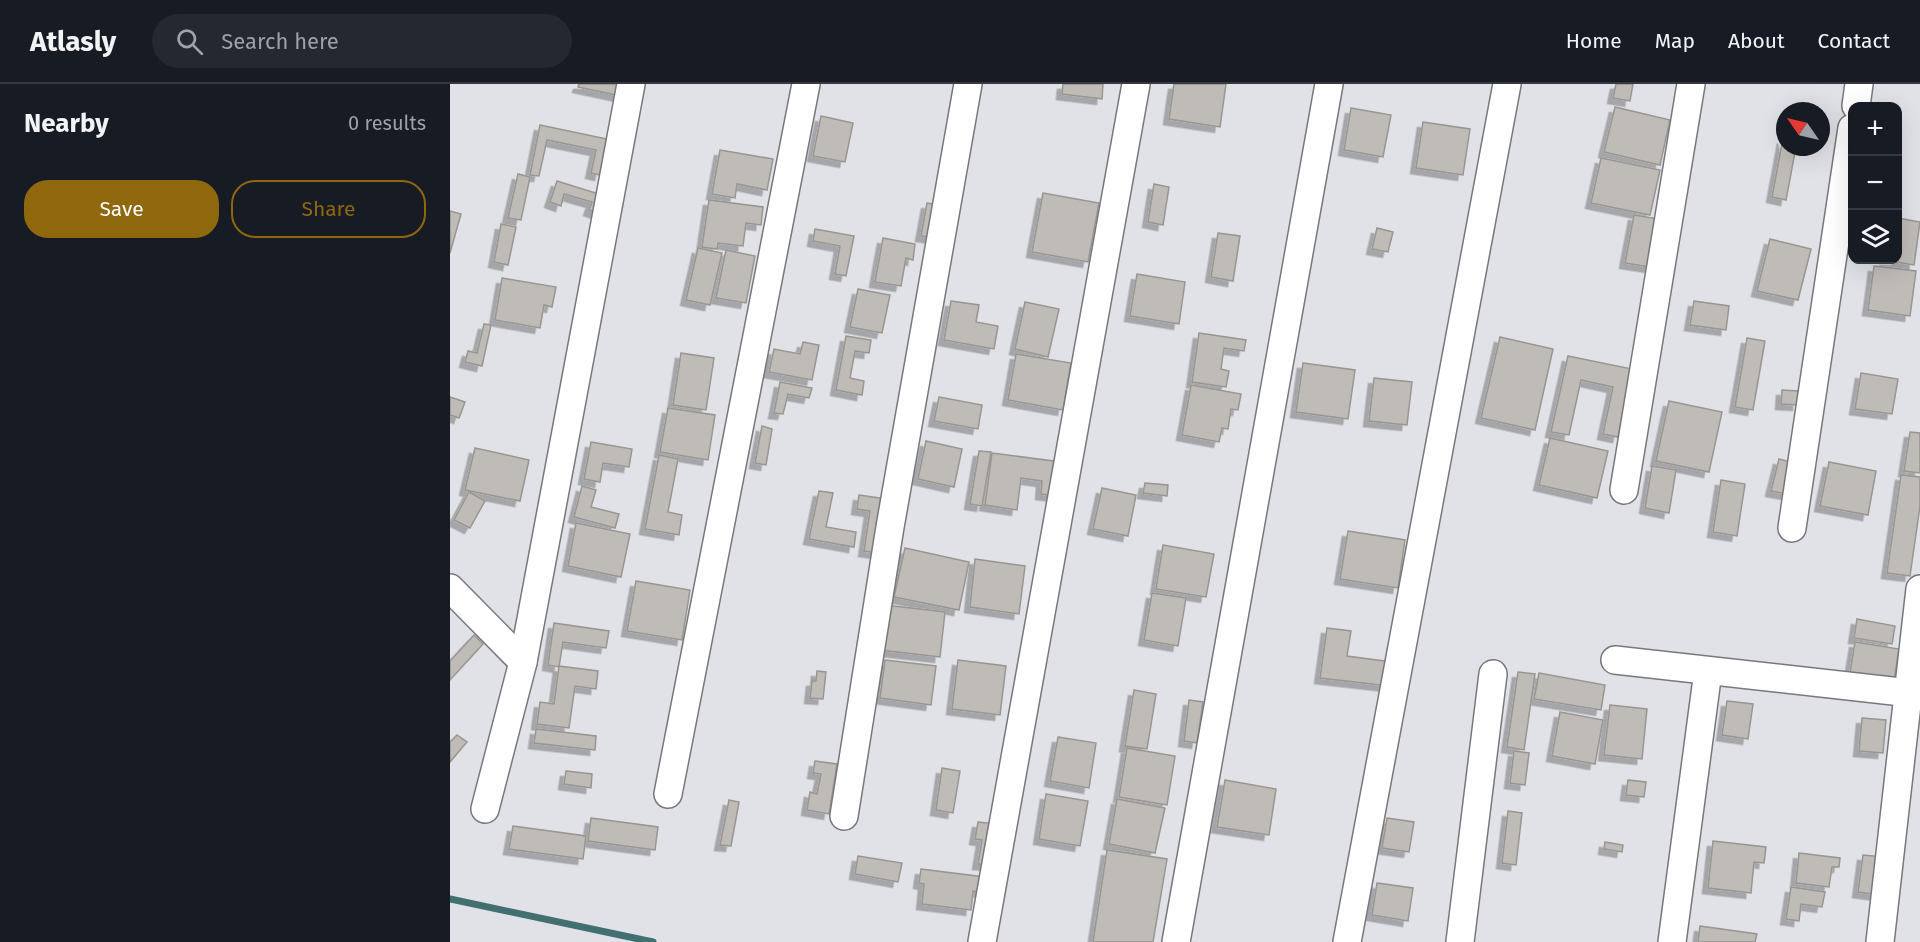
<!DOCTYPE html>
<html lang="en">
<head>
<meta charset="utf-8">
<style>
  :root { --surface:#171b24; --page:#242831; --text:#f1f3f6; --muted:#9ea1a6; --line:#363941; --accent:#8f680e }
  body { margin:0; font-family:"Fira Sans",sans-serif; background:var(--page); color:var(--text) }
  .controls { position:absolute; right:18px; top:18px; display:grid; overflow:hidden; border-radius:12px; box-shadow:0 6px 24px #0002 }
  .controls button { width:54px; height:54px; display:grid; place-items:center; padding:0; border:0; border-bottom:2px solid var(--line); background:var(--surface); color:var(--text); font:30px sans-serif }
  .compass { position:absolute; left:1326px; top:18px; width:54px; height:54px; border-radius:50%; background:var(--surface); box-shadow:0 6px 24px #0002; rotate:304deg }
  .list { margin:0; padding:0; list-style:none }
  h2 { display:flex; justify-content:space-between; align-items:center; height:78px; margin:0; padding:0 24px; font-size:26px }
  h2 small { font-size:20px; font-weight:400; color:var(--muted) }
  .actions { display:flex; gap:12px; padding:18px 24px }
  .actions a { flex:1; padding:14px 0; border:2px solid var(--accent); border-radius:24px; text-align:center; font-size:21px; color:var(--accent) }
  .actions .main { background:var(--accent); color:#fff }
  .icon { flex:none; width:33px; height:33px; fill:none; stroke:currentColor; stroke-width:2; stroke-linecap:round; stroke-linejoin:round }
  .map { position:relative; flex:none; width:1470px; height:858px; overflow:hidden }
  header { display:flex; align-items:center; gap:36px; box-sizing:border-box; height:84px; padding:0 30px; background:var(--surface); border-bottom:2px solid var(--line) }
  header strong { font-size:28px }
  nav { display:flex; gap:33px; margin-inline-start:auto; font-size:21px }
  .search { width:420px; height:54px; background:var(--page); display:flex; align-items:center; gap:15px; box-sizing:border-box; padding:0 21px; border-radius:33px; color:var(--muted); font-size:22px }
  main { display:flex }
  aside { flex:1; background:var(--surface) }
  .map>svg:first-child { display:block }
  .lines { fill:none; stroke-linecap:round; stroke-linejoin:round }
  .stream { stroke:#427071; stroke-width:7 }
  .building { fill:#bfbcb7; stroke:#999591; stroke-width:1.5; filter:url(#shadow) }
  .minor-casing { stroke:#77787d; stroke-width:30 }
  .minor { stroke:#fff; stroke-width:27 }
</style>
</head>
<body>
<header>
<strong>Atlasly</strong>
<div class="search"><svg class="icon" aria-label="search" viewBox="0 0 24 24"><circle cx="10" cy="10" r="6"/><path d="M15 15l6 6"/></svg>Search here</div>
<nav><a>Home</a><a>Map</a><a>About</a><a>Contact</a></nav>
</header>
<main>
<aside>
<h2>Nearby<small>0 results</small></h2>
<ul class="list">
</ul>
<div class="actions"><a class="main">Save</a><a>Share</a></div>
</aside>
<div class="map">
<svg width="1470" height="858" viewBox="0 0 1470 858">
  <defs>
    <filter id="shadow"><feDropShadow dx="-5.5" dy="5.5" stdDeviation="0" flood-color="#0004"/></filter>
  </defs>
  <rect width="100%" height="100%" fill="#e1e2e7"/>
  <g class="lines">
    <polyline class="stream" points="0,815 203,858"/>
  </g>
  <g class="building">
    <polygon points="129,0 173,0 171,12 128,3"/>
    <polygon points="613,0 653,0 652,15 612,10"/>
    <polygon points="724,0 776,0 770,43 719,35"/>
    <polygon points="1166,0 1183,0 1180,17 1163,14"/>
    <polygon points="1165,23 1220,36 1210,81 1154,68"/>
    <polygon points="901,24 941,31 933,73 894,66"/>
    <polygon points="371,32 403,39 395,78 363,72"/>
    <polygon points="973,38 1020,45 1013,91 966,84"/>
    <polygon points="90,41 157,55 150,91 141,89 146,66 97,56 89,92 80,91"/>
    <polygon points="1333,54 1335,63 1346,63 1336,116 1322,113"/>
    <polygon points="270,66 323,75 317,106 287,100 285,114 262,110"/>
    <polygon points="1151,74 1210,86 1200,131 1141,119"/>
    <polygon points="68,90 80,93 71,136 58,134"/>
    <polygon points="107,97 152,111 147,129 139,126 142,118 114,110 111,122 100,118"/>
    <polygon points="704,100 719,103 713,141 698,138"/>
    <polygon points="593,109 649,119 638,178 582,168"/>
    <polygon points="259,116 313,123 311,141 296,139 293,162 268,159 267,165 252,163"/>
    <polygon points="477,119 490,121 484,154 471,152"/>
    <polygon points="0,127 11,130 0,169"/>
    <polygon points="1184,131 1209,135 1200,183 1175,179"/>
    <polygon points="1448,134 1470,138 1464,181 1434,176 1448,176"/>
    <polygon points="51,140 66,143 58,181 44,178"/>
    <polygon points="927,144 943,148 938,168 922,165"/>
    <polygon points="365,145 404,152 396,192 385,190 390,162 363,157"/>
    <polygon points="768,149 790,152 783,197 761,193"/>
    <polygon points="433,154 465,160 463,176 456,174 451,202 425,198"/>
    <polygon points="1320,155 1361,165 1348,216 1307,207"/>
    <polygon points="248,164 272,169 260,221 236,216"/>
    <polygon points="276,166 305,172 296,219 266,214"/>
    <polygon points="1424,182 1466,187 1460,232 1418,226"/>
    <polygon points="687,190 735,198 729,240 680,232"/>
    <polygon points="52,194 106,203 102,223 94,221 90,244 45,236"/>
    <polygon points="408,205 440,211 432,249 400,243"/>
    <polygon points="501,217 529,221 526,238 548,242 544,265 494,256"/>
    <polygon points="1244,217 1279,222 1276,246 1240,241"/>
    <polygon points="575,218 609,225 598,273 565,265"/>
    <polygon points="34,240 41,241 32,282 15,278 18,267 27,269"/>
    <polygon points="749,249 796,256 794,267 774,264 771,285 779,287 776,303 742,298"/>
    <polygon points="396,252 421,256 419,269 405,267 400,294 414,297 412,311 386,306"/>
    <polygon points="1050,253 1103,265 1085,346 1031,334"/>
    <polygon points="1297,254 1315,257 1303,326 1285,323"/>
    <polygon points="353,258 369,261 362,296 319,288 324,265 350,270"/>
    <polygon points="231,269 264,274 256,326 223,321"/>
    <polygon points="566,270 621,279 613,326 558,316"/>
    <polygon points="1118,272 1182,285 1168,353 1153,350 1163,303 1131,296 1119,351 1101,348"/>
    <polygon points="853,279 905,286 898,335 846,328"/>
    <polygon points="1411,289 1448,295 1442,330 1405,325"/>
    <polygon points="924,294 962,298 957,341 919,337"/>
    <polygon points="330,298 362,304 359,314 338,310 333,330 324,329"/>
    <polygon points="741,301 791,310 788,326 781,325 778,345 772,344 769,358 732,351"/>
    <polygon points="1332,306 1348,307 1348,321 1331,320"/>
    <polygon points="0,313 15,318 9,334 0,331"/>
    <polygon points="489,313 532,321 528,345 484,337"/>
    <polygon points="1219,317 1272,328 1259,388 1206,377"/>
    <polygon points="218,324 265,331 258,376 210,368"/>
    <polygon points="312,342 322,345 316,381 305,379"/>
    <polygon points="1460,348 1470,349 1470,389 1454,387"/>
    <polygon points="1100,354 1158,367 1147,414 1089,401"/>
    <polygon points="476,357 512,365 504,403 468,395"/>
    <polygon points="141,358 182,365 179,383 153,379 150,398 134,395"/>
    <polygon points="25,364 79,376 70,417 15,406"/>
    <polygon points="529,367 541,368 532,422 520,420"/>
    <polygon points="542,369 611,378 606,412 591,410 592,397 571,394 567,426 535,421"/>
    <polygon points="209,371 228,375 218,428 232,431 229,451 195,445"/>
    <polygon points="1329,375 1344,379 1337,410 1321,407"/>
    <polygon points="1379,378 1426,387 1418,431 1370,422"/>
    <polygon points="1202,382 1226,386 1219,429 1195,424"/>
    <polygon points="1451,391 1470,393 1470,422 1460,492 1437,489"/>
    <polygon points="1271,396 1295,400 1287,452 1263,448"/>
    <polygon points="695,399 718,401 717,412 693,409"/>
    <polygon points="132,402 146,406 141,423 169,430 165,444 124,433"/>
    <polygon points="652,404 686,411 678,452 643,445"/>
    <polygon points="369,407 383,409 376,443 406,448 404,463 359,455"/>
    <polygon points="19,408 35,417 20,444 4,436"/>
    <polygon points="409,411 436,415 428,469 414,467 420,427 407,425"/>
    <polygon points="126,439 180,450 171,493 118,482"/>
    <polygon points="898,447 955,456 948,504 890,495"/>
    <polygon points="713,461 764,470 756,513 706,505"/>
    <polygon points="455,464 519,478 509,526 444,513"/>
    <polygon points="525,475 575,482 569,530 520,523"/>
    <polygon points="186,497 240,506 232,556 177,547"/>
    <polygon points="702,509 736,514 728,562 694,556"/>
    <polygon points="435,521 495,528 490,573 430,566"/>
    <polygon points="1407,535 1445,542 1442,560 1404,554"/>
    <polygon points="104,539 159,547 156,564 113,558 109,583 98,581"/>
    <polygon points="877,544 901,547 897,572 942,578 939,602 870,594"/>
    <polygon points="24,551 33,560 0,596 0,577"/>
    <polygon points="1405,558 1449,565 1443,602 1399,595"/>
    <polygon points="435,576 486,582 481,621 430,614"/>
    <polygon points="508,576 556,582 550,631 502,625"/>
    <polygon points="109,582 148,587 146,605 125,602 119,644 87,640 90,618 104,620"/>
    <polygon points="367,587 376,588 373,615 360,614 362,597 366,597"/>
    <polygon points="1068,588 1085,590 1074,666 1057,663"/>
    <polygon points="1089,589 1155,601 1151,626 1084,615"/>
    <polygon points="684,606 706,610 697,665 675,662"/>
    <polygon points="739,616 753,618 747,659 734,657"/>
    <polygon points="1277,617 1303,620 1298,655 1272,651"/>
    <polygon points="1160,621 1197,625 1192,675 1154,671"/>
    <polygon points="1110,628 1153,636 1145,680 1102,672"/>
    <polygon points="1412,634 1436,636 1433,669 1409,667"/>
    <polygon points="86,645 146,652 145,666 84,659"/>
    <polygon points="7,651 17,658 0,678 0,658"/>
    <polygon points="608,653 646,659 639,704 600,697"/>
    <polygon points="677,664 725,672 717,721 669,713"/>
    <polygon points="1064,667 1079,669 1075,701 1060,699"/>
    <polygon points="365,677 387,680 379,730 357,726 360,708 367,710 371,690 363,689"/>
    <polygon points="492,684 510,687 503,729 486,726"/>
    <polygon points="116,687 142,690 141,704 114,700"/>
    <polygon points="775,696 826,705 819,751 767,743"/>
    <polygon points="1178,696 1196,698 1194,713 1176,711"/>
    <polygon points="596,710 638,717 630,762 589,755"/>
    <polygon points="667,715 715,724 705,769 659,760"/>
    <polygon points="279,716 289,718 281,762 270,761"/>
    <polygon points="1058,727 1072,729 1066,781 1052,779"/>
    <polygon points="141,734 208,743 205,766 138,757"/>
    <polygon points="937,734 964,738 959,768 932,764"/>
    <polygon points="528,738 546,740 539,781 528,780 532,756 525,755"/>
    <polygon points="63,742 136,752 133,775 59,765"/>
    <polygon points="1263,757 1316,763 1314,779 1304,778 1301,809 1258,804"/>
    <polygon points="1155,758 1173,761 1172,768 1154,765"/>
    <polygon points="657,766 717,775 703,858 643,858"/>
    <polygon points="1349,769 1390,774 1389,783 1382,783 1379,803 1346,799"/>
    <polygon points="1413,771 1433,773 1429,811 1408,808"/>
    <polygon points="408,772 452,779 448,798 405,790"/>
    <polygon points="471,785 535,793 533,808 523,807 521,826 472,820 474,800 469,799"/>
    <polygon points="927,799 963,804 958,837 922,831"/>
    <polygon points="1341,803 1375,808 1372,823 1351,820 1349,837 1336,835"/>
    <polygon points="1250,842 1307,850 1305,858 1248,858"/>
  </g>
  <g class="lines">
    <g class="minor-casing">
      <g id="minor">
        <polyline points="1406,22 1409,0"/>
        <polyline points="1174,406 1241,0"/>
        <polyline points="1342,444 1402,44"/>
        <polyline points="0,504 73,578"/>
        <polyline points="1165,576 1470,610"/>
        <polyline points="218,710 356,0"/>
        <polyline points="35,725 73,578 181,0"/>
        <polyline points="394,732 440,443 518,0"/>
        <polyline points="532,858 686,0"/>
        <polyline points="726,858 879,0"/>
        <polyline points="897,858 1057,0"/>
        <polyline points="1010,858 1043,590"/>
        <polyline points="1222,858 1258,587"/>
        <polyline points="1430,858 1470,505"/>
      </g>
    </g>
    <use href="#minor" class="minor"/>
  </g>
</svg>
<div class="controls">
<button>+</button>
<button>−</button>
<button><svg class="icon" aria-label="layers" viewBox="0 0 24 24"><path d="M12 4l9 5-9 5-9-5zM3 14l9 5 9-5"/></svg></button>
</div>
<svg class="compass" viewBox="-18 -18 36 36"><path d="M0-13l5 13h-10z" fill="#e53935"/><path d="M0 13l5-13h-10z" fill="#9ea1a6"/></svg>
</div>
</main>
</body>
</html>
